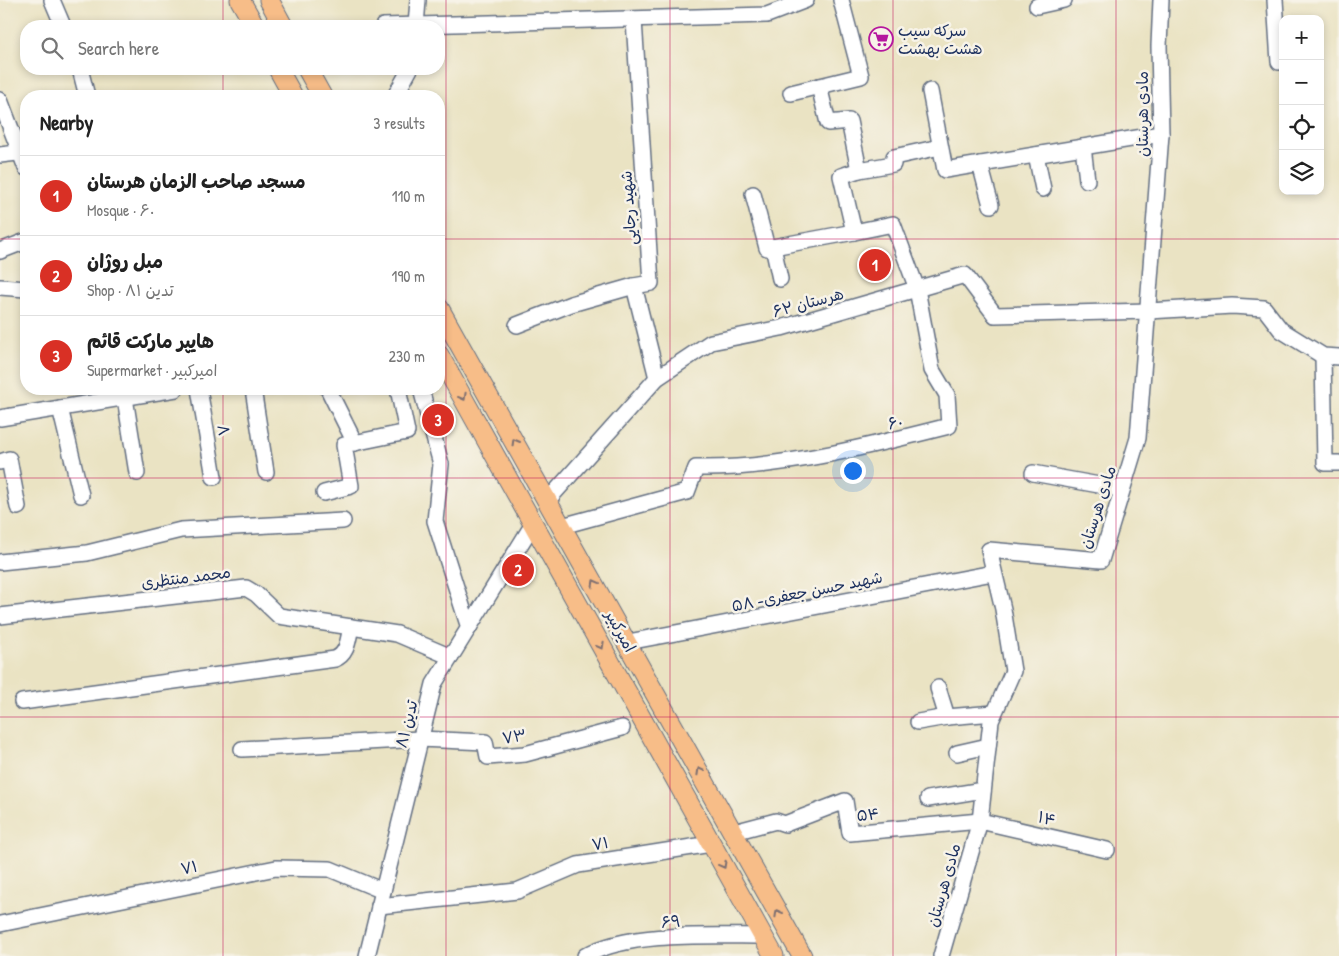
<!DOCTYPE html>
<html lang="en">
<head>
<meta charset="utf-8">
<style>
  :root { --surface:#fff; --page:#f2f2f2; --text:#222; --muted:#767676; --line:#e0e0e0; --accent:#d93025 }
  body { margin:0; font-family:"Patrick Hand","Playpen Sans Arabic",sans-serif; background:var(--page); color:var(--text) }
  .controls { position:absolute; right:15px; top:15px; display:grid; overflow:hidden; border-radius:10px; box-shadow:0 2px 8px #0003 }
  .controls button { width:45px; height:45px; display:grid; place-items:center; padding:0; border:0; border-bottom:1px solid var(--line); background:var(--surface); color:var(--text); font:25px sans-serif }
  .you { position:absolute; left:852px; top:470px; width:18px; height:18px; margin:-12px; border:4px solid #fff; border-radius:50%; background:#1a73e8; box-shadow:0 0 0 8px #1a73e833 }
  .badge { display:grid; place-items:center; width:32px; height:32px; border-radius:50%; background:var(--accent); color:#fff; font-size:16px; font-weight:700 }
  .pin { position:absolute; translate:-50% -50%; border:2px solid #fff; box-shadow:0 1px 5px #0006 }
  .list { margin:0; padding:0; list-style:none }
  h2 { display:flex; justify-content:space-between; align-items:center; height:65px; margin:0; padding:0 20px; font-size:21px }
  h2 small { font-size:16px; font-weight:400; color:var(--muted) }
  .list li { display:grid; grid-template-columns:32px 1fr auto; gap:15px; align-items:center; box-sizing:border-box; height:80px; padding:0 20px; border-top:1px solid var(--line) }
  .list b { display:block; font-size:19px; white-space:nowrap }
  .list p { margin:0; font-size:16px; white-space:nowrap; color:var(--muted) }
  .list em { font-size:16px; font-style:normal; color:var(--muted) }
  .icon { flex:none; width:28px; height:28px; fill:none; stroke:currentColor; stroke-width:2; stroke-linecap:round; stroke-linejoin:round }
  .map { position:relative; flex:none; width:1339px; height:956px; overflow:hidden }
  .search { position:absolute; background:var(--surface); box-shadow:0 2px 8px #0003; left:20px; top:20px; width:425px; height:55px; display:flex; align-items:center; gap:12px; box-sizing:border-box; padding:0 18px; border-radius:20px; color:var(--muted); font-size:19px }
  .panel { position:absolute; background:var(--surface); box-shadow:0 2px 8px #0003; left:20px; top:90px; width:425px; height:305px; border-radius:20px }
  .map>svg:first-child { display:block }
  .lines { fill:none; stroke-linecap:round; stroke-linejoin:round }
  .minor-casing { stroke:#636e81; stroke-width:18 }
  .major-casing { stroke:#636e81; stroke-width:21 }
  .minor { stroke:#fff; stroke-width:15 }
  .major { stroke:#f7bd88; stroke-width:19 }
  .oneway { stroke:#7e6f71 }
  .grid { fill:none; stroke:#c2185b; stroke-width:1; stroke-opacity:0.55 }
  .labels { text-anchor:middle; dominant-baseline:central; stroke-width:5; stroke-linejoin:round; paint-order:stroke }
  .poi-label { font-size:16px; fill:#1b2f5e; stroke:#f7f3e8; text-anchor:start }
  .street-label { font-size:16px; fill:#1b2f5e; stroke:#f7f3e8 }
</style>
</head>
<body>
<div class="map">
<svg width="1339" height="956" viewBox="0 0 1339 956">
  <rect width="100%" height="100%" fill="#f7f3e8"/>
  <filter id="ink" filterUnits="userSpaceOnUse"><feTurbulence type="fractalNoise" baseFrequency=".02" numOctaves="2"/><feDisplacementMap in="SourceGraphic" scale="10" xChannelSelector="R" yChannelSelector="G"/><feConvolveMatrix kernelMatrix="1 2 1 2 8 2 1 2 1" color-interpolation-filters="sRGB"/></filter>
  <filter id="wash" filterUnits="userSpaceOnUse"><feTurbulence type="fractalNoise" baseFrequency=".0096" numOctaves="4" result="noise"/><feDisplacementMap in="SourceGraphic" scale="20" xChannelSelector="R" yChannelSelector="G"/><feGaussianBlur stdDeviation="1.12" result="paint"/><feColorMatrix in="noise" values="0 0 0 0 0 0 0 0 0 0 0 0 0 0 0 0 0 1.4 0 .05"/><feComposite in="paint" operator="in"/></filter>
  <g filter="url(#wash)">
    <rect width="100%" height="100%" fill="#eae3c3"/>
  </g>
  <g filter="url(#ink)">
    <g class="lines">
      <g class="minor-casing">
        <g id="minor">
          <polyline points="52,0 63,26"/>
          <polyline points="1275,0 1279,62"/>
          <polyline points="1037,6 1064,0"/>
          <polyline points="634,20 651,283 634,286 657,378"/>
          <polyline points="383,26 767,15 806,0"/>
          <polyline points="416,26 418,0"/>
          <polyline points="80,69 87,96"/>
          <polyline points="819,86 828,123 849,121 859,170 893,164 894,157 940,147"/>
          <polyline points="930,91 945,170 1161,134"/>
          <polyline points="791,93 861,76 841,0"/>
          <polyline points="395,96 410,69"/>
          <polyline points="0,100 26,168"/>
          <polyline points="1083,147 1087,180"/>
          <polyline points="0,155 26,152"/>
          <polyline points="1036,155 1043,189"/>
          <polyline points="980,164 991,205"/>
          <polyline points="753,194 767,248 854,232"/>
          <polyline points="773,247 780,279"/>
          <polyline points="0,251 26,241"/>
          <polyline points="0,287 26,289"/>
          <polyline points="517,325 571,304 634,286"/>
          <polyline points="1323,356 1325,463 1339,463"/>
          <polyline points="199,389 214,477"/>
          <polyline points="253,389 266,472"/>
          <polyline points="328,389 355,443"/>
          <polyline points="421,389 441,464 435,521 469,628"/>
          <polyline points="125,398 137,473"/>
          <polyline points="60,408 81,495"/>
          <polyline points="0,418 176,389"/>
          <polyline points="0,462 9,459 18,507"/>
          <polyline points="1033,473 1121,489"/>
          <polyline points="324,493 351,486 344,445 407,432 398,389"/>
          <polyline points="548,500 657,378 711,342 781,328 965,275 995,315 1149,311 1232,306 1264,308 1281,330 1323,356 1339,357"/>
          <path d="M562 526 687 492 696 468C778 470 870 446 949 426L947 395 932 370 917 289 893 224 854 232 841 176 859 170"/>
          <polyline points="0,562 87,553 181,530 343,521"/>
          <polyline points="0,616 246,588 256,594 279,616 397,634 451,657"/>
          <polyline points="628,642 993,573"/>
          <polyline points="938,688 947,717"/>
          <path d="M22 702 335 659C348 654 348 639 351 627"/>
          <polyline points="918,722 947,717 994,713"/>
          <polyline points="242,749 420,739 485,742 488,757 525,754 622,728"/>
          <polyline points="957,753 988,746"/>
          <polyline points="928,799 983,790"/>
          <polyline points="734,832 776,821 785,824 845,801 850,833 980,821 1107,850"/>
          <polyline points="379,906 517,891 578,865 711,844"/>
          <polyline points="0,924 276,868 330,869 383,891"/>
          <polyline points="367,956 434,684 533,524"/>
          <path d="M585 956C628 931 713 936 763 936"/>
          <polyline points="941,956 980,821 991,721 1013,671 1003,609 989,550 1101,560 1138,438 1161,134 1159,46 1161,0"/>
        </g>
      </g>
      <g class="major-casing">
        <g id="major">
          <polyline points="240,0 255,26"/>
          <polyline points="269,0 283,26"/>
          <polyline points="278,69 293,96"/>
          <polyline points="307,69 322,96"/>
          <polyline points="439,308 802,956"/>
          <polyline points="439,355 774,956"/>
        </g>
      </g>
      <use href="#minor" class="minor"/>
      <use href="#major" class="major"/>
    </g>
    <defs><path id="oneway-chevron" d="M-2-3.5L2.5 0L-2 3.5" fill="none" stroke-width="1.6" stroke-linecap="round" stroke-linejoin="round" transform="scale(1.25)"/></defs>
    <g class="oneway">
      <use href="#oneway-chevron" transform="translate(463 397) rotate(61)"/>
      <use href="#oneway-chevron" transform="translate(515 442) rotate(-120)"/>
      <use href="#oneway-chevron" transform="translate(595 583) rotate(-119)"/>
      <use href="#oneway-chevron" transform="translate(601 646) rotate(61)"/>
      <use href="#oneway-chevron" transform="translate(700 771) rotate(-119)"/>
      <use href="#oneway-chevron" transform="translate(723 865) rotate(61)"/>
      <use href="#oneway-chevron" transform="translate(778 913) rotate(-119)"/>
    </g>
  </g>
  <path class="grid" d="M223 0V26M446 0V956M670 0V956M893 0V956M1116 0V956M223 69V96M0 239H26M439 239H1339M223 389V956M0 478H1339M0 717H1339"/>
  <defs>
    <g id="supermarket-ring" transform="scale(1.25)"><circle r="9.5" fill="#f7f3e8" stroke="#b5179e" stroke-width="1.5"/><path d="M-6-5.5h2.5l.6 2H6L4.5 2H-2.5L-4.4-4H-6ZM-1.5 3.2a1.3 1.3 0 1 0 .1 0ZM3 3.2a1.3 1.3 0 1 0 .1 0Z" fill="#b5179e"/></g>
  </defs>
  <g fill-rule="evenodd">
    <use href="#supermarket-ring" x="881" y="39"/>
  </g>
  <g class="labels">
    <g class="poi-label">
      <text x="898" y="30">سرکه سیب<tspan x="898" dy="18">هشت بهشت</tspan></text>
    </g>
    <g class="street-label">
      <text transform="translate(1142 114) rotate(-90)">مادی هرستان</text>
      <text transform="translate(628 208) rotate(-94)">شهید رجایی</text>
      <text transform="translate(808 302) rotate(-15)">هرستان ۶۲</text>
      <text transform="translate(895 422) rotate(-14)">۶۰</text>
      <text transform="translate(224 430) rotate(81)">۸</text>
      <text transform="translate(1097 507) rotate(-72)">مادی هرستان</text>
      <text transform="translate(186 577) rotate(-7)">محمد منتظری</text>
      <text transform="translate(807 591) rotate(-11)">شهید حسن جعفری- ۵۸</text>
      <text transform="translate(621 631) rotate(61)">امیرکبیر</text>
      <text transform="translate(406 724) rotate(-76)">تدین ۸۱</text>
      <text transform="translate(514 736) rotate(-8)">۷۳</text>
      <text transform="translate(868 814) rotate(-5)">۵۴</text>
      <text transform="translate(1047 818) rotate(13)">۱۴</text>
      <text transform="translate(600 843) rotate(-9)">۷۱</text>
      <text transform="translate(189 867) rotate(-11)">۷۱</text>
      <text transform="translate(943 885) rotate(-74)">مادی هرستان</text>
      <text transform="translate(671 921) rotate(-4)">۶۹</text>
    </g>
  </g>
</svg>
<div class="controls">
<button>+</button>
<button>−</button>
<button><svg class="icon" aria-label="locate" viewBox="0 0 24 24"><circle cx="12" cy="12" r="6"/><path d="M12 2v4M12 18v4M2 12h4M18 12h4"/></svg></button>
<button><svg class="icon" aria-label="layers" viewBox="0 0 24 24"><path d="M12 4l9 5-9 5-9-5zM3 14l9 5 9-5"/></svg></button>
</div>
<div class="you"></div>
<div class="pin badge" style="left:875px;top:265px">1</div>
<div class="pin badge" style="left:518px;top:570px">2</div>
<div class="pin badge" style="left:438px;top:420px">3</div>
<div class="search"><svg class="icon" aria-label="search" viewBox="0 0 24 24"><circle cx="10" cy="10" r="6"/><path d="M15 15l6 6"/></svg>Search here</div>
<section class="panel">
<h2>Nearby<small>3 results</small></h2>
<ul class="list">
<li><span class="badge">1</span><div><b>مسجد صاحب الزمان هرستان</b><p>Mosque · ۶۰</p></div><em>110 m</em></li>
<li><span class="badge">2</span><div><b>مبل روژان</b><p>Shop · تدین ۸۱</p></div><em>190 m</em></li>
<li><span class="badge">3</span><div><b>هایپر مارکت قائم</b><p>Supermarket · امیرکبیر</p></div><em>230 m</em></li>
</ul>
</section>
</div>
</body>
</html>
